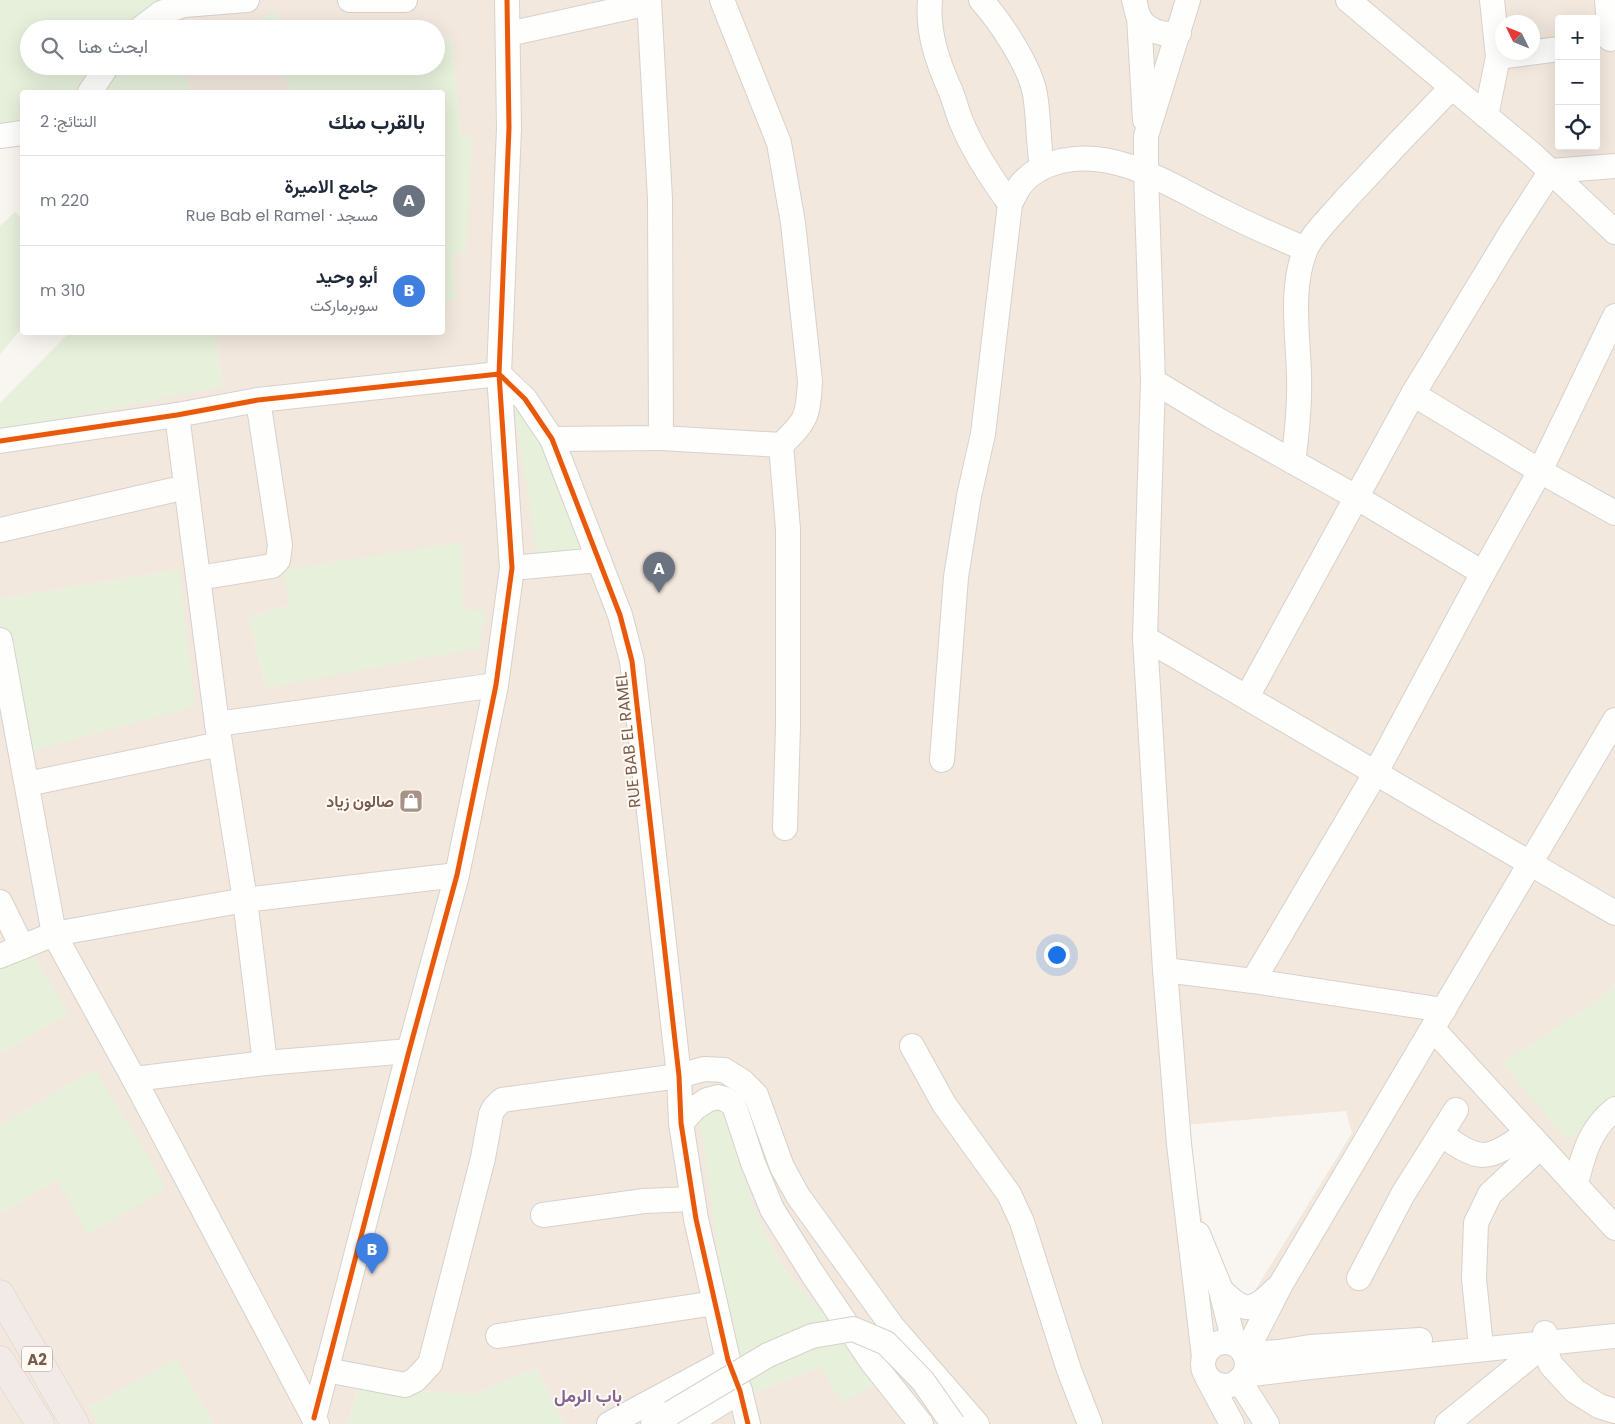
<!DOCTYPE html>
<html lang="ar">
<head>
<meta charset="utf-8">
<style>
  :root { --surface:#fff; --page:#f6f6f7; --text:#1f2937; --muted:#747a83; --line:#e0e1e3; --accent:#5c585b }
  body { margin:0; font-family:Poppins,Vazirmatn,sans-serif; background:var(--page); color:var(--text); direction:rtl }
  .controls { position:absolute; right:15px; top:15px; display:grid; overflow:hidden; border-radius:5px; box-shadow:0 5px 20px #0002 }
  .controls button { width:45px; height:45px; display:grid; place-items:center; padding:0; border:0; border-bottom:1px solid var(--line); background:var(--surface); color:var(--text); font:25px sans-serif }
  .compass { position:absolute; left:1495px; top:15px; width:45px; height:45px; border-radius:50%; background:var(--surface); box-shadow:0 5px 20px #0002; rotate:313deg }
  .you { position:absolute; left:1056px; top:954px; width:18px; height:18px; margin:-12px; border:4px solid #fff; border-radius:50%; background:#1a73e8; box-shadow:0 0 0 8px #1a73e833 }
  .badge { display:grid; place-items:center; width:32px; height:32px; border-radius:50%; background:var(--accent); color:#fff; font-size:16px; font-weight:700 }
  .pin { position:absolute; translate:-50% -41px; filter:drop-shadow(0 1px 2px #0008) }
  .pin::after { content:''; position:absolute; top:26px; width:18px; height:15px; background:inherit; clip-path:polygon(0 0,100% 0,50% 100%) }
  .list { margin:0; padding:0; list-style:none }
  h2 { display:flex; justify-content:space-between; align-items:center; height:65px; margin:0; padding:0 20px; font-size:21px }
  h2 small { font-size:16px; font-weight:400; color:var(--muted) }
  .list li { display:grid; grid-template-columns:32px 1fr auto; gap:15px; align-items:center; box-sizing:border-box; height:90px; padding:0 20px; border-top:1px solid var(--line) }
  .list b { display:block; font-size:19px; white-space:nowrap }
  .list p { margin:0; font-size:16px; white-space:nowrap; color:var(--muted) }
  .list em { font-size:16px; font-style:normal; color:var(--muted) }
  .icon { flex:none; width:28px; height:28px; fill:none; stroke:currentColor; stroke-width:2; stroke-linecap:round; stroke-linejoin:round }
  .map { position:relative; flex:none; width:1615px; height:1424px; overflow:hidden; direction:ltr }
  .search { position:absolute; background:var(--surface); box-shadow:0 5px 20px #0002; left:20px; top:20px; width:425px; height:55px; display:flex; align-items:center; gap:12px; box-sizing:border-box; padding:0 18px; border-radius:28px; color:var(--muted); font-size:19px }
  .panel { position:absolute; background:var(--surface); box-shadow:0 5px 20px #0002; left:20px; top:90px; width:425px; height:245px; border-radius:5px; direction:rtl }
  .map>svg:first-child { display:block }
  .residential { fill:#f2e8de; fill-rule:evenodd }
  .green { fill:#e7f0db }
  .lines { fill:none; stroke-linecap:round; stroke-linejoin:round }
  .minor-casing { stroke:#d7d1cb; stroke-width:26 }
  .highway-casing { stroke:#dad1cc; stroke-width:29 }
  .minor { stroke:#fefefd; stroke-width:24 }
  .highway { stroke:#f2eae7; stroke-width:28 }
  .minor-bridge-casing { stroke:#d7d1cb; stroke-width:26; stroke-linecap:butt }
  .minor-bridge { stroke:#fefefd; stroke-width:24 }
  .cycleway-casing { stroke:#fffaf3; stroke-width:8 }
  .cycleway { stroke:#e8590c; stroke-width:5 }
  .labels { text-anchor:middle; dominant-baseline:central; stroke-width:4; stroke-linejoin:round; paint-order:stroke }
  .shield { fill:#fffaf3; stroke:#a28b7f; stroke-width:1 }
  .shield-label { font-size:15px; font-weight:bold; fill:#7a5c4d }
  .street-label { font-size:16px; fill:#7a5c4d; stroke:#fffaf3 }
  .poi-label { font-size:16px; font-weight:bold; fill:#7a5c4d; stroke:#fffaf3; text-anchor:end }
  .neighbourhood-label { font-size:18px; font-weight:bold; fill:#846695; stroke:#fffaf3 }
</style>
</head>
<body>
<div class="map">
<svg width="1615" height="1424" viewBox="0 0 1615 1424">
  <rect width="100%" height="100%" fill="#f9f5f0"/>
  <g class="residential">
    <path d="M156 0H1615V984L1600 998 1615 1110V1424H564L536 1368 475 1394 358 1388 348 1424H214L176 1360 89 1407 99 1424H0V1214L56 1180 95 1069 0 1126V1054L68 1013 0 966V647L179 570 0 599V431L223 385 214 333 442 332 443 301 455 300 453 254 466 253 461 135 451 36 436 40V29H284L276 12 254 22 258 29H140L135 25ZM1559 19H1596V146H1559ZM1502 22H1532V52H1502ZM462 542 463 610 486 612 266 688 249 617 290 605ZM1346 1111 1352 1133 1251 1297 1220 1308 1184 1125ZM742 1165 753 1205 761 1226 782 1266 881 1382 820 1367 738 1398Z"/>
    <polygon points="182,66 278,66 291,92 258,92 258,90 251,92 192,92"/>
  </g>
  <g class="green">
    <polygon points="0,0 156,0 135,25 140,29 29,29 29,66 182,66 192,92 22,92 22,127 0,128"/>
    <polygon points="276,12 284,29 258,29 254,22"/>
    <polygon points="451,36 461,135 472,138 466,253 453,254 455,300 443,301 442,92 291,92 278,66 436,66 436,40"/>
    <polygon points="15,212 22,219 22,328 0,354 0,226"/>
    <polygon points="69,333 214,333 223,386 0,431 0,403"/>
    <polygon points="524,402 585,548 537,555 514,406"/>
    <polygon points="462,542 463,609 486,612 479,648 266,688 249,617 290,605 283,570"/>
    <polygon points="179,570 195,706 19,755 0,647 0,599"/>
    <polygon points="29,948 68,1013 0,1054 0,966"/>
    <polygon points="1615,984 1615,1110 1566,1139 1503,1063 1600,998"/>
    <polygon points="95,1069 167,1188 88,1235 56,1180 0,1214 0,1126"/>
    <polygon points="722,1105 742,1165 753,1205 761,1226 782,1266 881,1382 842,1402 820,1367 738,1398 699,1113"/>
    <polygon points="176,1359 214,1424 99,1424 89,1407"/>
    <polygon points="536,1368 564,1424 348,1424 358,1388 475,1394"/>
  </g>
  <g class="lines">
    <g class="minor-casing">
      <g id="minor">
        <polyline points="350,0 405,0"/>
        <polyline points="507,0 509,128 499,374 525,399 552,439 620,615 632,661 679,1076 681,1123 696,1219 728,1360 740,1391 748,1424"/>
        <path d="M930 0C927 33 938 63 951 92 955 102 957 112 961 121 973 151 991 178 1010 204"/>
        <path d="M981 0C1000 21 1030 66 1035 94 1039 118 1038 143 1042 167"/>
        <path d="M1134 0C1136 5 1136 11 1138 15 1144 31 1164 36 1179 33"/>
        <polyline points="1188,0 1146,136 1146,173 1153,381 1145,638 1165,970 1179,1144 1204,1357"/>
        <polyline points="1348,0 1533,155 1615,232"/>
        <polyline points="1607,0 1610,39"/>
        <polyline points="1139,17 1145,120"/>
        <polyline points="140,29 161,13 184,5 247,0"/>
        <polyline points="508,34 649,3"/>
        <polyline points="1498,57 1559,49"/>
        <polyline points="90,92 107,66"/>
        <polyline points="1486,116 1498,57 1492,0"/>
        <polyline points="0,136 22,133"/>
        <polyline points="1551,171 1615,166"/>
        <polyline points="1153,381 1213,417 1356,497 1483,573"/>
        <polyline points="1413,394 1540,471 1615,513"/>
        <polyline points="177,415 217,724 245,900 265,1063"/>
        <path d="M661 438 781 445C807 420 808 417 810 381L793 223 779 143 722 0"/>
        <polyline points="552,439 661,438 660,199 649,0"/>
        <polyline points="0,441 177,415 258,400 499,374 512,568 496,685 457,875 409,1051 314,1418"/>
        <polyline points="781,445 788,529 788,726 785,828"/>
        <path d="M1293 462C1297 434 1300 404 1299 375 1298 335 1290 289 1305 251 1311 235 1334 213 1345 200 1380 162 1416 124 1452 87"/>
        <polyline points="0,530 186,487"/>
        <polyline points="512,568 599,560"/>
        <polyline points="198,578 272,566 278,560 280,545 258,400"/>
        <polyline points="1145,638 1615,913"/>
        <polyline points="0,640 54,934 134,1079 317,1424"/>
        <polyline points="1247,697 1413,394 1512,231 1551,171"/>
        <polyline points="217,724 496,685"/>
        <path d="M942 760 956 577 969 496 983 434 1010 204C1013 198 1016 192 1019 187 1029 173 1045 165 1061 161 1119 148 1172 187 1222 211 1249 225 1277 237 1305 249"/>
        <polyline points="27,784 220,744"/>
        <polyline points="0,902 22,947"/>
        <polyline points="0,956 54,934 245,900 457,875"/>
        <polyline points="1165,970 1253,981 1444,1010"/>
        <polyline points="1253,981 1375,774 1483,573 1540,471 1615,316"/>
        <polyline points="1433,1029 1615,1228"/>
        <polyline points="912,1046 944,1104 1009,1194 1022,1222 1069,1370 1090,1424"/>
        <polyline points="134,1079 265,1063 409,1051"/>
        <polyline points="681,1123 695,1108 707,1100 718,1097 725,1099 734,1105 753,1163 772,1209 812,1273 872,1362 921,1424"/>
        <path d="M1441 1134C1481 1163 1487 1161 1527 1133"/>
        <path d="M1576 1184C1583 1155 1590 1128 1615 1109"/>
        <polyline points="543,1215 644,1201 693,1199"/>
        <polyline points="1198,1234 1221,1290 1234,1343"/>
        <polyline points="1359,1278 1403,1194 1456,1110"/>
        <path d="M1221 1290C1245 1314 1253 1312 1276 1289"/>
        <polyline points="1545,1333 1547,1355 1551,1365 1575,1391 1599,1406 1615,1411"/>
        <polyline points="498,1336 715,1303"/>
        <polyline points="1480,1337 1474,1279 1476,1223 1490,1194 1540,1147"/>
        <circle cx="1225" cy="1364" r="22"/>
        <polyline points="1245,1354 1281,1284 1615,720"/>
        <polyline points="1245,1354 1279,1352 1310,1347 1420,1340"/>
        <polyline points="326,1370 405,1385 415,1380 430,1364 483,1158 491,1114 494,1108 502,1100 679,1076 704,1069 724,1070 743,1082 756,1095 782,1167 798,1196 892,1326 977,1424"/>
        <polyline points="1244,1375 1310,1367 1615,1336"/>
        <polyline points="1207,1377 1232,1424"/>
        <polyline points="1239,1380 1267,1424"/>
        <polyline points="609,1424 728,1360"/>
        <polyline points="653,1424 671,1413"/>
        <polyline points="688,1424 740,1391"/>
        <polyline points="1447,1424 1545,1344"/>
      </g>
    </g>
    <g class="highway-casing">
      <g id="highway">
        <polyline points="0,1294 75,1424"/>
        <polyline points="0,1360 40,1424"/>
      </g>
    </g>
    <use href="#minor" class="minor"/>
    <use href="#highway" class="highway"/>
    <g class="minor-bridge-casing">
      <polyline id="minor-bridge" points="671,1413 768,1355 812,1336 853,1329 886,1343 923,1381 953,1424"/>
    </g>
    <use href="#minor-bridge" class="minor-bridge"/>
    <g class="cycleway-casing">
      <g id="cycleway">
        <polyline points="507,0 509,128 499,374 525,399 552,439 620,615 632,661 679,1076 681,1123 696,1219 728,1360 740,1391 748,1424"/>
        <polyline points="0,441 177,415 258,400 499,374 512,568 496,685 457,875 409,1051 314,1418"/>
      </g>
    </g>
    <use href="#cycleway" class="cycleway"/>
  </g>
  <defs>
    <g id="shop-square" transform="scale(1.25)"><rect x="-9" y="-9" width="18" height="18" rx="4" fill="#a69286" stroke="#fffaf3"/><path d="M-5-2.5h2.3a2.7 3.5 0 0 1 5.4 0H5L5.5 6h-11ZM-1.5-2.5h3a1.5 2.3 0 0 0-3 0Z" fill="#fff"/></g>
  </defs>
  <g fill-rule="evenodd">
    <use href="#shop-square" x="411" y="801"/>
  </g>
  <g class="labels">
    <rect class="shield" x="22" y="1346.5" width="30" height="25" rx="4"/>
    <g class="shield-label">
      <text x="37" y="1359">A2</text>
    </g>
    <g class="street-label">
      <text transform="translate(628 740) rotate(-96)">RUE BAB EL RAMEL</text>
    </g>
    <g class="poi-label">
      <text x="394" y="801">صالون زياد</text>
    </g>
    <g class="neighbourhood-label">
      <text x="588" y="1395">باب الرمل</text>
    </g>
  </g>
</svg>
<div class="controls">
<button>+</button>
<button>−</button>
<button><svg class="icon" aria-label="locate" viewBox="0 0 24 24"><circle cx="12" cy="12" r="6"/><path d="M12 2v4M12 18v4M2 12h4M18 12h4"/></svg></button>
</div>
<svg class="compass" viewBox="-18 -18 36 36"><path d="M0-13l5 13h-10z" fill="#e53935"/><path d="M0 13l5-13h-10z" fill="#747a83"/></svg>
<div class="you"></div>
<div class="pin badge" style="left:659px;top:593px;background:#6b7280">A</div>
<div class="pin badge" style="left:372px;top:1274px;background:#3f7fe0">B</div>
<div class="search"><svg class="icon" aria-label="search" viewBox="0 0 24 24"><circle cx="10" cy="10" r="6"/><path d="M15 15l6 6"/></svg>ابحث هنا</div>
<section class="panel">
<h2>بالقرب منك<small>النتائج: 2</small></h2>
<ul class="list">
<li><span class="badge" style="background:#6b7280">A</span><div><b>جامع الاميرة</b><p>مسجد · Rue Bab el Ramel</p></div><em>220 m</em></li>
<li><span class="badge" style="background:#3f7fe0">B</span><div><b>أبو وحيد</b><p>سوبرماركت</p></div><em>310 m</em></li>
</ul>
</section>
</div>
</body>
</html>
